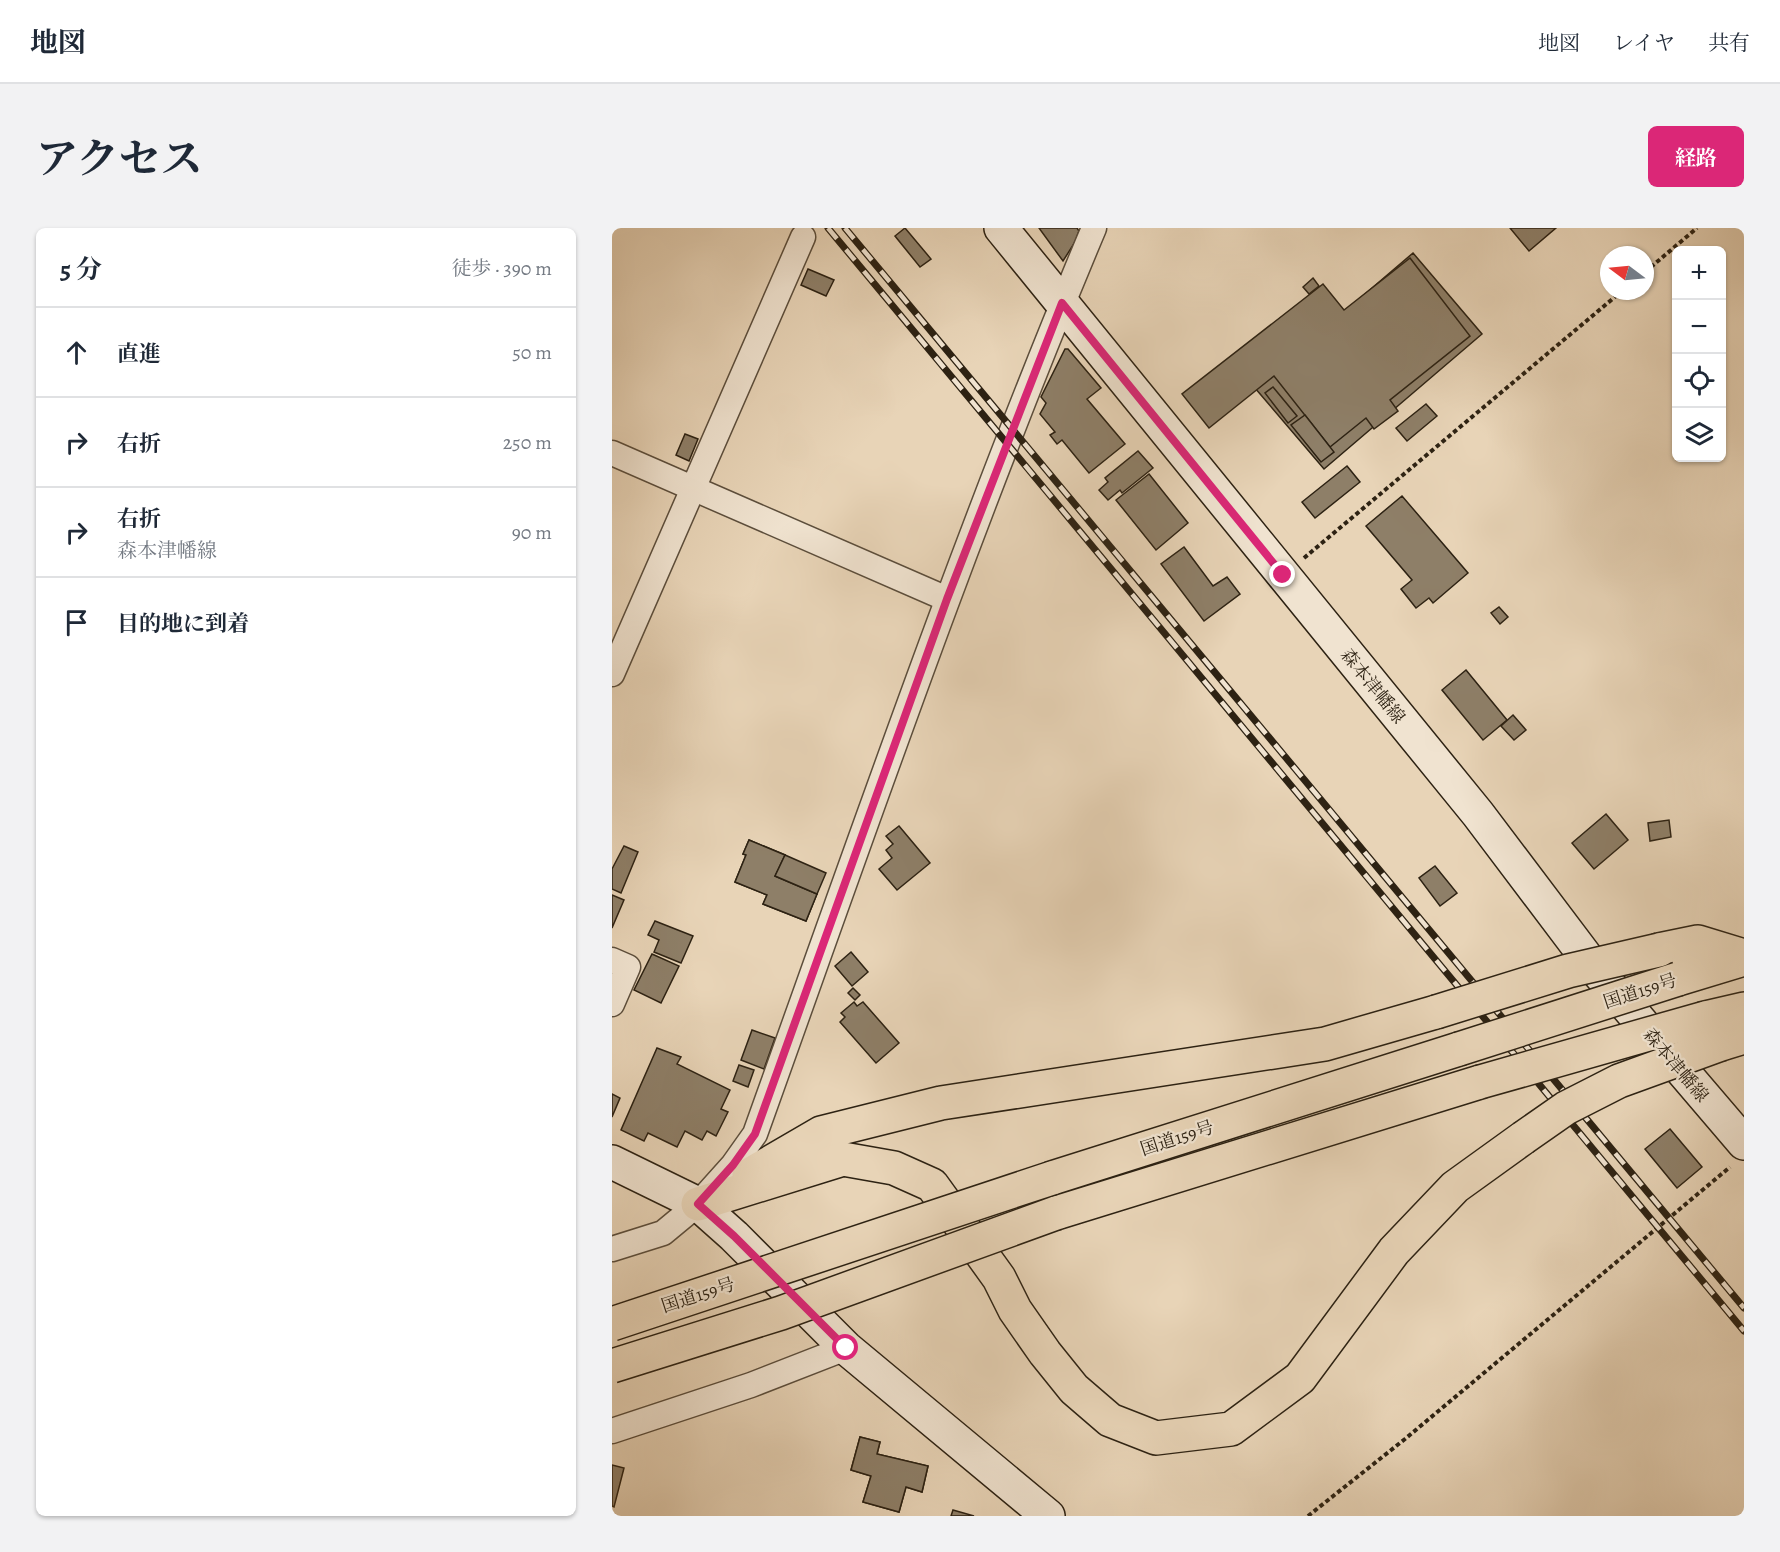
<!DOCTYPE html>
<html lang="ja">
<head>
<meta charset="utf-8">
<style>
  :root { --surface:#fff; --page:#f2f2f3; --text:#1f2937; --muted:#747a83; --line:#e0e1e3; --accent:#db2777 }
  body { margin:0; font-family:Alegreya,"Noto Serif JP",serif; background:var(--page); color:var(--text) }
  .controls { position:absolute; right:18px; top:18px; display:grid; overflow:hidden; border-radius:9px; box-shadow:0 2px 4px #0004 }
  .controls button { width:54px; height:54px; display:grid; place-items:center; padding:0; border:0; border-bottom:2px solid var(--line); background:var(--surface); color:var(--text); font:30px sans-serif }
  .compass { position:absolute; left:988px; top:18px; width:54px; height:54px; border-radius:50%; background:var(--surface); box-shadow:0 2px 4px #0004; rotate:286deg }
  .stop { position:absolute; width:18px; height:18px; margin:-14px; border:4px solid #db2777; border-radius:50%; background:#fff }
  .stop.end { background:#db2777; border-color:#fff; box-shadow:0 2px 6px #0008 }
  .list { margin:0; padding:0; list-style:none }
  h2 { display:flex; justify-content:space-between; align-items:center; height:78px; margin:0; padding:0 24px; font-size:26px }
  h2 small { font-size:20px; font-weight:400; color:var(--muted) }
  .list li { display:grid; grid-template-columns:39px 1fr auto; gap:18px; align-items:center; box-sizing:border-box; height:90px; padding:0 24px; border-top:2px solid var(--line) }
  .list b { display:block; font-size:22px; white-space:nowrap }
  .list p { margin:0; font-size:20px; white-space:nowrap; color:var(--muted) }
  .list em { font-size:20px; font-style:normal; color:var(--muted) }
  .icon { flex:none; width:33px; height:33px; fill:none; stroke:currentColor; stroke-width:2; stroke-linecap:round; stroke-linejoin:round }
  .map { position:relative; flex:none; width:1132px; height:1288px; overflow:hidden; border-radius:9px }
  header { display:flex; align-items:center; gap:36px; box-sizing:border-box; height:84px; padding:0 30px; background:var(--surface); border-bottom:2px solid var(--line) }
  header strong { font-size:28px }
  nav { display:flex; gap:33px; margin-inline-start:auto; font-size:21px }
  .intro { display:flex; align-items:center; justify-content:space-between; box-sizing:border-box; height:144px; padding:0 36px }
  h1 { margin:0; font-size:42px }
  .button { padding:15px 27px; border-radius:9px; background:var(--accent); color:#fff; font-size:21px; font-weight:700 }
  main { display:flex; gap:36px; padding:0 36px }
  aside { flex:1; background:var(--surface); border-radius:9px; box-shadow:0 2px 4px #0004 }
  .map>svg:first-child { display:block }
  .building { fill:#8e7f68; stroke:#2d2213; stroke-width:1.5 }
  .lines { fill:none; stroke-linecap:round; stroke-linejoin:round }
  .street-casing { stroke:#5c4e3c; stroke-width:27 }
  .secondary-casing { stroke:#2d2213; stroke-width:36 }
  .highway-casing { stroke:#2d2213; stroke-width:36 }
  .path { stroke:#2d2213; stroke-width:4; stroke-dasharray:4.5 3; stroke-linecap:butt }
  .street { stroke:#f0e3d0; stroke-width:24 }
  .secondary { stroke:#f0e3d0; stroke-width:33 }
  .highway { stroke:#e8d4b7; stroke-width:33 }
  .rail-casing { stroke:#2d2213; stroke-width:7 }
  .rail { stroke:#f0e3d0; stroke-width:4.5; stroke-dasharray:14; stroke-linecap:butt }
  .highway-bridge-casing { stroke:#2d2213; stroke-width:36; stroke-linecap:butt }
  .highway-bridge { stroke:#e8d4b7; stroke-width:33 }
  .route { stroke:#db2777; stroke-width:8 }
  .labels { text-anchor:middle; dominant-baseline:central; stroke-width:4.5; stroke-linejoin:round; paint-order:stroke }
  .street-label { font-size:18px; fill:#2d2213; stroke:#f0e3d0 }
</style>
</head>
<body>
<header>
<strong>地図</strong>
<nav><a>地図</a><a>レイヤ</a><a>共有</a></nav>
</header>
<div class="intro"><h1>アクセス</h1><a class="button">経路</a></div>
<main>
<aside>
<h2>5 分<small>徒歩 · 390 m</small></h2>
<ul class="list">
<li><svg class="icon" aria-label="ahead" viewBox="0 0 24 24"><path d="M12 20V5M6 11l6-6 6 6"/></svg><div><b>直進</b></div><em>50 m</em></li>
<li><svg class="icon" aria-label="right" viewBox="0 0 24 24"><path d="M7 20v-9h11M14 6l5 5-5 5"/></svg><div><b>右折</b></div><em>250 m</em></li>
<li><svg class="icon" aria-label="right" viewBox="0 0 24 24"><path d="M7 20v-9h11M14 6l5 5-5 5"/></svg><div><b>右折</b><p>森本津幡線</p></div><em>90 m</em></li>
<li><svg class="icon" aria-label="arrive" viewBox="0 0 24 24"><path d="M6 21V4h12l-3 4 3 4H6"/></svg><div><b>目的地に到着</b></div></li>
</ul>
</aside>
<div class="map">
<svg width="1132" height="1288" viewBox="0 0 1132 1288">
  <rect width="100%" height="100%" fill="#e8d4b7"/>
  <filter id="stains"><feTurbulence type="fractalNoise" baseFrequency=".00333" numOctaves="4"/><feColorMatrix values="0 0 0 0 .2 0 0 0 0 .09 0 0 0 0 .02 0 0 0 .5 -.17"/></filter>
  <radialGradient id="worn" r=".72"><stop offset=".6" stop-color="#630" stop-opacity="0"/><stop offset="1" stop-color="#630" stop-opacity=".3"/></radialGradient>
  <g class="building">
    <polygon points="293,0 319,31 308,39 283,8"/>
    <polygon points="427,0 465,0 467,3 463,14 451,33"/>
    <polygon points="898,0 944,0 917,23"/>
    <polygon points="801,25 870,106 712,241 643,160"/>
    <polygon points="798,30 858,108 778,172 786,183 762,201 754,190 718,219 662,148 597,200 570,166 711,56 732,82"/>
    <polygon points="196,41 222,52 214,68 189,57"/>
    <polygon points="701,50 707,58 697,66 691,59"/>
    <polygon points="453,121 456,121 489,160 475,171 513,216 477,245 450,212 445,216 438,207 443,204 428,186 434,175 429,169"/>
    <polygon points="661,159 685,188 676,195 653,165"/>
    <polygon points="814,176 825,188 795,213 784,200"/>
    <polygon points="693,187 722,224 709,234 679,197"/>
    <polygon points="73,206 86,211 77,233 64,227"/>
    <polygon points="526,223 541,240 510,265 508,262 496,272 487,262 496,254 493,250"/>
    <polygon points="735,238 748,254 703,290 690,274"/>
    <polygon points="537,246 576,295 544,322 504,272"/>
    <polygon points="790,268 856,345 821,375 817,370 804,380 789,361 800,352 754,298"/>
    <polygon points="572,319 601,358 615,349 628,366 592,393 549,336"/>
    <polygon points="887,379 896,389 888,396 879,385"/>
    <polygon points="854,442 895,492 871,512 830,462"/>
    <polygon points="901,487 914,502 902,512 889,498"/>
    <polygon points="994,586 1016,612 982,641 960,615"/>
    <polygon points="1057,592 1059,609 1038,613 1036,595"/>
    <polygon points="287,598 318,635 285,662 267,641 280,630 274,622 281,616 274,608"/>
    <polygon points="137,612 173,627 163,648 205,666 194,693 151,676 155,667 123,654 134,627 131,626"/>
    <polygon points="137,612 173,627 163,648 205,666 194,693 151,676 155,667 123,654 134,627 131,626"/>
    <polygon points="12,618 26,624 9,665 0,661 0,641"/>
    <polygon points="173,627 214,645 205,666 163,648"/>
    <polygon points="823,638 845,665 828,678 807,650"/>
    <polygon points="0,667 12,672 0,700"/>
    <polygon points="43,693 81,708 69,735 42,724 47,712 36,707"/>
    <polygon points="239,724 256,744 240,758 223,738"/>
    <polygon points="40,726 67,738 49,775 22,762"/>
    <polygon points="241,760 248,767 243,772 236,765"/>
    <polygon points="242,774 245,778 251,774 287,815 264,835 228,794 233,789 229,785"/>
    <polygon points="140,802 163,810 152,841 129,832"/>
    <polygon points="45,820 69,829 65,836 118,862 109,881 116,884 104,908 95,903 90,912 73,903 65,919 36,905 32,913 9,902"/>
    <polygon points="127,837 142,842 136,859 121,853"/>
    <polygon points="0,866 8,870 0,889"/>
    <polygon points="1058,901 1090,939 1065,960 1033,921"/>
    <polygon points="248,1209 268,1214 265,1226 316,1238 310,1264 294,1259 287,1284 251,1274 259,1248 239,1242"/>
    <polygon points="248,1209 268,1214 265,1226 316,1238 310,1264 294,1259 287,1284 251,1274 259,1248 239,1242"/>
    <polygon points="0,1237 12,1240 2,1279 0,1278"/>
    <polygon points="341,1282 362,1288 339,1288"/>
  </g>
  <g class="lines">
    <g class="street-casing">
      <g id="street">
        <polyline points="0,225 335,371"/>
        <polyline points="0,446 191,9"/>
        <polyline points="0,732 16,739 0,776"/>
        <path d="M0 1021 51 1005 86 976 121 937 143 906C252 602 357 297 482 0"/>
        <polyline points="0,1203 139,1157 234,1120"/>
      </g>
    </g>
    <g class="secondary-casing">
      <g id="secondary">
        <polyline points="389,0 866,586 980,737 1132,915"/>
        <polyline points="0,934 86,976 122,1008 234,1120 436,1288"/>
      </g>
    </g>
    <g class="highway-casing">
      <g id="highway">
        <polyline points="1047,722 1086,714 1132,728"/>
        <polyline points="1066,751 1132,731"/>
        <polyline points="1093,790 1132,781"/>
        <polyline points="1109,816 1132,809"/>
        <polyline points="137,947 209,905 329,875 713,816 824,784"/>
        <polyline points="440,950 847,821"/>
        <polyline points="86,976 231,931 282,940 320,957 387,1050 403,1082 433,1125 462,1161 498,1192 544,1210 619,1201 688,1150 782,1023 843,959 911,910"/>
        <polyline points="444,985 868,854"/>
      </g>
    </g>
    <g class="path">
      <polyline points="1033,44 1085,0"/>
      <polyline points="692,330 1010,63"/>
      <polyline points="696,1288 793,1211 1118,939"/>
    </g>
    <use href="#street" class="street"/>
    <use href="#secondary" class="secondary"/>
    <use href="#highway" class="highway"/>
    <g class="rail-casing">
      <g id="rail">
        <polyline points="216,0 1132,1103"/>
        <polyline points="233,0 1132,1080"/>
      </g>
    </g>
    <use href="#rail" class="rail"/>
    <g class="highway-bridge-casing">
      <g id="highway-bridge">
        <polyline points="824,784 956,743 1047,722"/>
        <polyline points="847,821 1066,751"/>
        <polyline points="868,854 1093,790"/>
        <polyline points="911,910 954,880 1007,853 1109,816"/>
        <polyline points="0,1096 440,950"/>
        <polyline points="0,1138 169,1085 444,985"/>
      </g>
    </g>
    <use href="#highway-bridge" class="highway-bridge"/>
  </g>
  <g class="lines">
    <polyline class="route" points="234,1120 122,1008 86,976 121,937 143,906 335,371 450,75 671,347"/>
  </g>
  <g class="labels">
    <g class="street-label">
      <text transform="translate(761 458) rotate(51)">森本津幡線</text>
      <text transform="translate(1028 763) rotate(-18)">国道159号</text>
      <text transform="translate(1064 837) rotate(50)">森本津幡線</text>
      <text transform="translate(565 910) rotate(-18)">国道159号</text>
      <text transform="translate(86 1067) rotate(-18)">国道159号</text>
    </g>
  </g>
  <rect width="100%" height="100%" filter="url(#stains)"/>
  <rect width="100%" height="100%" fill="url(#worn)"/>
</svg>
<div class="controls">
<button>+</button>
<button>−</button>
<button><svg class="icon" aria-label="locate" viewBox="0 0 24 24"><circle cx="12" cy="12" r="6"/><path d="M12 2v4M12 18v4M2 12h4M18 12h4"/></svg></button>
<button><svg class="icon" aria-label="layers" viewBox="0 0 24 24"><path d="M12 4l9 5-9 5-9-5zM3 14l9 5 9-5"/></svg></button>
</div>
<svg class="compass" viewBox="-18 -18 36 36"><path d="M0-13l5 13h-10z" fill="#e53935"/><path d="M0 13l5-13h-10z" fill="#747a83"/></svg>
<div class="stop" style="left:234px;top:1120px"></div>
<div class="stop end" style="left:671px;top:347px"></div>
</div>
</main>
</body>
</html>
